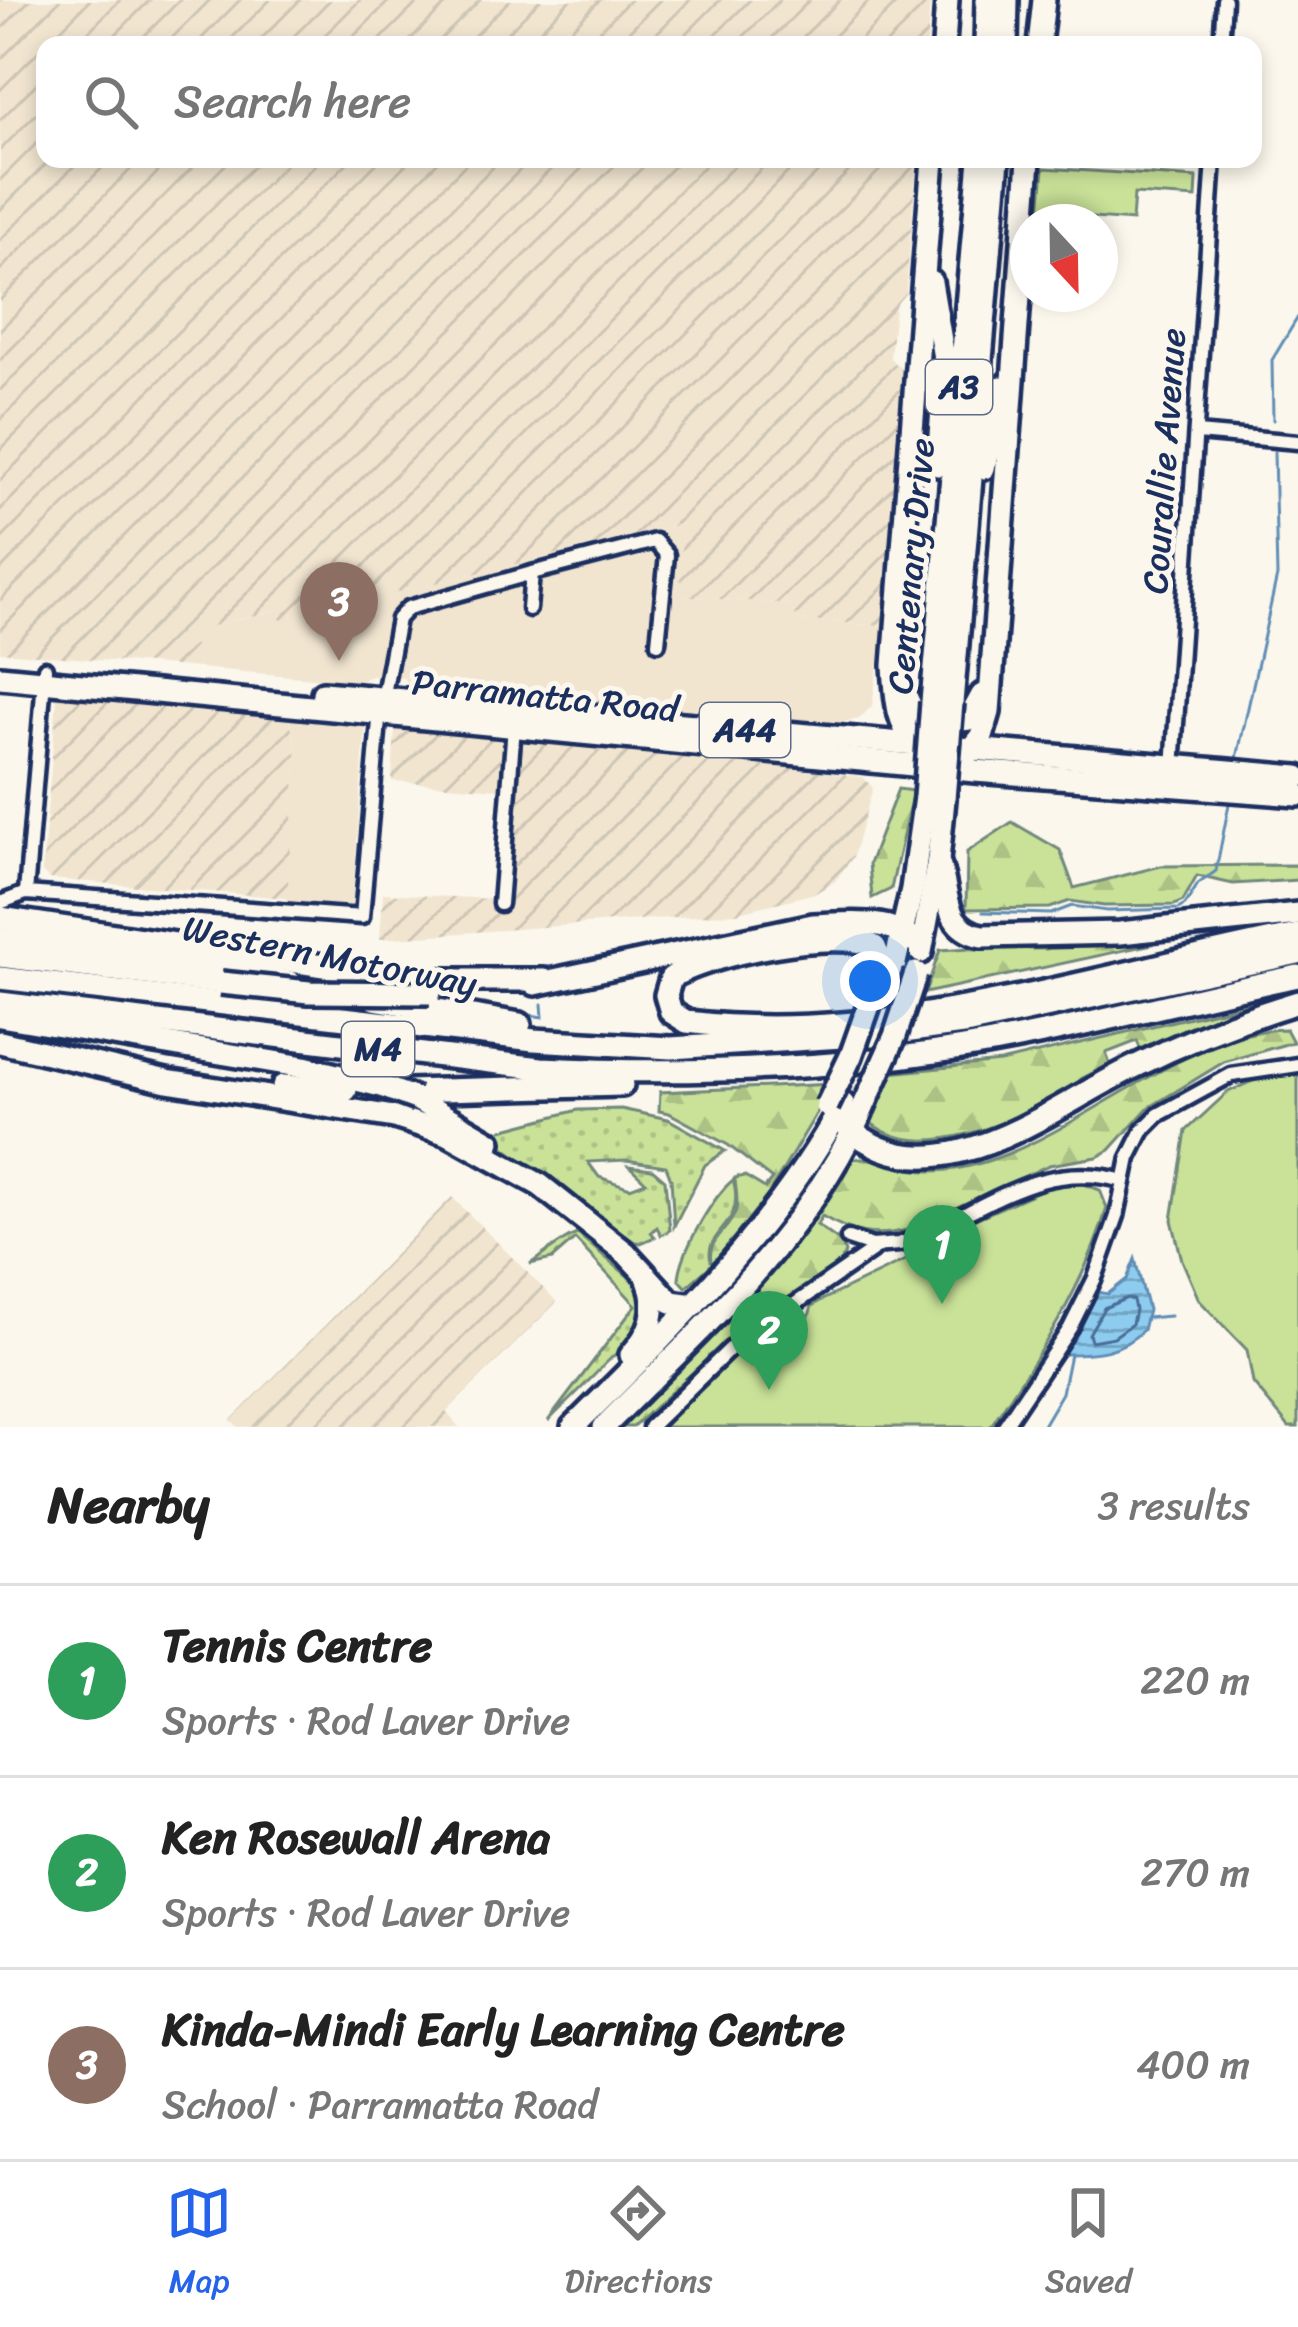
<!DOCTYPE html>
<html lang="en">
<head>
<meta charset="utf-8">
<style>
  :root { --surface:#fff; --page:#f6f6f6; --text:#222; --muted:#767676; --line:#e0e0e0; --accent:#2563eb }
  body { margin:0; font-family:Sriracha,sans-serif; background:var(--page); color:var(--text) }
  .compass { position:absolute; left:1010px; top:204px; width:108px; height:108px; border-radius:50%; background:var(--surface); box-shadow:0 6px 18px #0003; rotate:158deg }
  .you { position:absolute; left:870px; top:981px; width:42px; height:42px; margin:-30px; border:9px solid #fff; border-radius:50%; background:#1a73e8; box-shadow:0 0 0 18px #1a73e833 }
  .badge { display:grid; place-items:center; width:78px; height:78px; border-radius:50%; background:var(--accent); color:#fff; font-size:39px; font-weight:700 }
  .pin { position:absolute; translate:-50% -99px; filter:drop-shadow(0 3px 6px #0008) }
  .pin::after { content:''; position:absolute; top:63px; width:42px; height:36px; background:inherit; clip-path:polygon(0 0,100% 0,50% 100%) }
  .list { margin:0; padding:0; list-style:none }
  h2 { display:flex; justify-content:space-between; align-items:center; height:156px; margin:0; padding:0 48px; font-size:51px }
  h2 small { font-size:39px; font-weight:400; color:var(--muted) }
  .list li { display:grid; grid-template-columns:78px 1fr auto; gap:36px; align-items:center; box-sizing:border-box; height:192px; padding:0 48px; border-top:3px solid var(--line) }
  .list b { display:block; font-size:45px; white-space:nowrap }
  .list p { margin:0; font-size:39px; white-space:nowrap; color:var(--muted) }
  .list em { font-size:39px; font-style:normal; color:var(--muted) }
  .icon { flex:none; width:66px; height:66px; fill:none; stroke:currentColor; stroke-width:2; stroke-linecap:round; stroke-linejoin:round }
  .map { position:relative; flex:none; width:1298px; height:1427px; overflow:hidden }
  .search { position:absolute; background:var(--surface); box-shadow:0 6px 18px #0003; left:36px; right:36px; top:36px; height:132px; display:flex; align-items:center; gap:30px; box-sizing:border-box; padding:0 42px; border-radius:24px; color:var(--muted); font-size:45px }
  .sheet { height:732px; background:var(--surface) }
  nav { display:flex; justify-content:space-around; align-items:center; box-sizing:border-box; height:168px; border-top:3px solid var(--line); background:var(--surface); font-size:33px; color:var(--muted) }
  nav a { display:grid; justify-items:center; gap:6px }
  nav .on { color:var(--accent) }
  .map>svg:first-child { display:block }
  .built { fill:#f1e5d0 }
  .industrial { fill:url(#industrial-furrows) }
  .grass { fill:url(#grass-dots); stroke:#72887b; stroke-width:3 }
  .forest { fill:url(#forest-firs); stroke:#72887b; stroke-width:3 }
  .green { fill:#c9e298; stroke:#72887b; stroke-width:3 }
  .water { fill:url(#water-rules); stroke:#608db5; stroke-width:3 }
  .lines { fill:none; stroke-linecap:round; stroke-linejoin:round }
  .shore { stroke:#496e98; stroke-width:3 }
  .stream { stroke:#608db5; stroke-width:3 }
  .street-casing { stroke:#1b2f5e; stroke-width:21 }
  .highway-casing { stroke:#1b2f5e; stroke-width:30 }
  .street { stroke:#fbf7ec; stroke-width:12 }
  .highway { stroke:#fbf7ec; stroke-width:21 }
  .highway-bridge-casing { stroke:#1b2f5e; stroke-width:30; stroke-linecap:butt }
  .highway-bridge { stroke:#fbf7ec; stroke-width:21 }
  .labels { text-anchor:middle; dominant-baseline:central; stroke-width:10; stroke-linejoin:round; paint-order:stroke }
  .shield { fill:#fbf7ec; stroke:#5e6b89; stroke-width:3 }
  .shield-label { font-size:33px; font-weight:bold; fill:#1b2f5e }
  .street-label { font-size:36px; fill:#1b2f5e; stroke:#fbf7ec }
</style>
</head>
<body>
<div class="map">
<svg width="1298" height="1427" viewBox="0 0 1298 1427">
  <defs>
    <pattern id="industrial-furrows" width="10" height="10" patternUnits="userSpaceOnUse" patternTransform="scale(3)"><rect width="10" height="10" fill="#f1e5d0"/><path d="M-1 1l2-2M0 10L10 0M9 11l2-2" fill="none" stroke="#cec5b5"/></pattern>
    <pattern id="grass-dots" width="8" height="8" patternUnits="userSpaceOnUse" patternTransform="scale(3)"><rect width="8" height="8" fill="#c9e298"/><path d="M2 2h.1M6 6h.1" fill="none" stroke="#acc285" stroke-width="1.8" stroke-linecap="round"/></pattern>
    <pattern id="forest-firs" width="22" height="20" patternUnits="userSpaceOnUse" patternTransform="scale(3)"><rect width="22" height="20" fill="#c9e298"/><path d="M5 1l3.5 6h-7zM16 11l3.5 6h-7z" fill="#acc285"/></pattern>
    <pattern id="water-rules" width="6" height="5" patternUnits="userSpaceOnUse" patternTransform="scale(3)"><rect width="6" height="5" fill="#8eccef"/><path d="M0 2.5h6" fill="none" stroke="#73a6c5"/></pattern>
  </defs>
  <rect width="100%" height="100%" fill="#fbf7ec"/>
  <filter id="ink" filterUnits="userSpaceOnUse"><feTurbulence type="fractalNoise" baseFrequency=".00833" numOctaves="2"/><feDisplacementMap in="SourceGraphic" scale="24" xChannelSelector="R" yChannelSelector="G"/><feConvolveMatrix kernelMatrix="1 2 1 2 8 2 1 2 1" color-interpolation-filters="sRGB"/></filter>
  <g filter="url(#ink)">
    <g class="built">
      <polygon points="683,524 681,596 788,604 798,620 884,626 872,706 859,719 839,723 672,712 409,685 404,678 371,676 358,682 199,668 191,631 278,610 282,619"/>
      <polygon points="287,713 366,720 352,906 286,901 297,747"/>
    </g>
    <g class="industrial">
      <polygon points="0,0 930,0 927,45 45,45 45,159 917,159 906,293 895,306 890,358 903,370 884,626 798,620 788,604 680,596 682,524 281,620 277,610 192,631 199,668 0,652"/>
      <polygon points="62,694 287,713 297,747 287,898 49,879 42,872 57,698"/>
      <polygon points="401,723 503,733 500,789 392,781 395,727"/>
      <polygon points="521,734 863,777 873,788 853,857 835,881 816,893 736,913 380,939 383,893 509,900"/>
      <polygon points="452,1197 557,1302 446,1412 459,1427 238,1427 231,1420"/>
    </g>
    <g class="grass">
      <polygon points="621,1109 668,1119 725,1151 705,1165 674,1226 671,1179 666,1166 626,1160 588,1162 599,1177 630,1188 646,1182 629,1166 652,1169 665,1180 670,1230 661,1235 657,1227 651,1232 655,1237 641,1243 628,1240 486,1134 578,1110"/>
      <path d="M739 1176 734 1183C745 1230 700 1231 712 1265L686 1287 679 1279C680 1253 716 1188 739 1176Z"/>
      <path d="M578 1234 636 1283C653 1327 631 1338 604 1365 586 1384 567 1402 548 1421L636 1305 575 1239 552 1259 530 1264C542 1256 566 1236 578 1234Z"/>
    </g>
    <g class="forest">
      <polygon points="898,789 913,791 891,889 872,898 869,864"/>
      <polygon points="1012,822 1060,850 1074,888 1161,866 1298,865 1298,880 1233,884 1197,876 1183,901 1174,905 1104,906 1070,901 1050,908 966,909 967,852"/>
      <polygon points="1150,936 1153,944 925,993 940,950"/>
      <path d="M1284 995 1142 1053 1137 1041 1106 1053 1110 1064 1081 1079 1072 1090C1020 1116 925 1167 871 1123L890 1073 1000 1062Z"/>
      <path d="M1286 1029 1293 1042 1224 1062 1147 1109 1110 1150 1097 1157 1049 1165 907 1230C874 1238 851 1233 822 1216L817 1225 842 1243 845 1253 838 1266 726 1342 633 1427H623L782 1260 852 1159C874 1155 894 1167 915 1170 945 1174 979 1165 1007 1154 1090 1122 1197 1029 1286 1029Z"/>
      <path d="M834 1084 768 1195 712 1265C704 1239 729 1233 736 1210 739 1200 735 1187 735 1178L745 1176 765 1188 772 1179 728 1145 669 1113 659 1111 660 1092Z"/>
    </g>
    <g class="green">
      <polygon points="1044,168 1197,178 1196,198 1134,194 1132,221 1040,214"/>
      <polygon points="1298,1075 1298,1427 1289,1427 1253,1383 1247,1350 1199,1300 1182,1260 1172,1220 1186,1131 1228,1092 1264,1076"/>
      <path d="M1060 1182H1077L1100 1190 1107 1208C1083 1290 1038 1357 990 1427H656L665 1418 668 1421 733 1358 798 1317 809 1316 812 1306 820 1301 941 1243 939 1235Z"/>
    </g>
    <path class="water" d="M1135 1259 1148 1310 1143 1330C1120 1353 1096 1354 1064 1354L1098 1292 1108 1294 1127 1279Z"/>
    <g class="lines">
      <polygon class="shore" points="1127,1298 1133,1300 1135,1310 1132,1324 1114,1337 1091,1341 1089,1334 1104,1308"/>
      <g class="stream">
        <polyline points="1273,420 1272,360 1298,317"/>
        <polyline points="1237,758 1277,576 1274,452"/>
        <polyline points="983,912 1051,914 1072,906 1107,911 1178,909 1185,905 1198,884 1216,871 1229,804"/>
        <polyline points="786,955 812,951"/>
        <polyline points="955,998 1212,941"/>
        <polyline points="486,1008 543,1017 542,1004"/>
        <polyline points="830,1014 857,1012"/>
        <polyline points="1146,1318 1170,1316"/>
        <polyline points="1042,1427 1062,1393 1070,1354"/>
      </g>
      <g class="street-casing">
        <g id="street">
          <polyline points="1221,45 1224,0"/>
          <polyline points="1197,433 1298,442"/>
          <polyline points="529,609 532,573 655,541 667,555 658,643"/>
          <polyline points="1173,768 1214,159"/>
          <polyline points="26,893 45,668"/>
          <polyline points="0,903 26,893 362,917 379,721 398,619 408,608 532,573"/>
          <polyline points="500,904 514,726"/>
          <path d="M848 1238 872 1246 899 1244C979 1216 1036 1156 1124 1181"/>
          <polyline points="650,1427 730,1349 879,1246"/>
          <polyline points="1004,1427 1070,1328 1095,1278 1117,1216 1129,1158 1143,1130 1158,1115 1231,1075 1298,1065"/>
        </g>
      </g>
      <g class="highway-casing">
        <g id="highway">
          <polyline points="944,45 947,0"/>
          <polyline points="986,45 987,0"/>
          <polyline points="1006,45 1007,0"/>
          <polyline points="1039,45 1044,0"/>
          <polyline points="931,282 945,364 938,465"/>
          <polyline points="984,468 1001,387"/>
          <polyline points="0,677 975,771 1298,795"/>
          <polyline points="903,689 913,712 941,723 969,719 982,695"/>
          <polyline points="323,693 1298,777"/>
          <polyline points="932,702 980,159"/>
          <polyline points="952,703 998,159"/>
          <path d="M920 750C896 726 896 696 894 665L933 159"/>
          <polyline points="966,756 982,736 989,712 1029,159"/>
          <path d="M938 861C950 892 942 928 982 936L1120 933 1298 914"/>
          <polyline points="0,918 418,980 544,980"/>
          <polyline points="0,939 169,959 290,982"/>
          <polyline points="921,952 938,861 944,799"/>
          <polyline points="0,956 221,983"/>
          <polyline points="892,976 912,889 925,797"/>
          <path d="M879 977 882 964 875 947C842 926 703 955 671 978L666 995 671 1012 687 1022C889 1047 1102 973 1298 935"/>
          <polyline points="0,978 534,1040 671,1048 889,1034 970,1023 1298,953"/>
          <path d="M535 984 813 925C848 924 898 916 921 948"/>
          <polyline points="374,999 520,1024"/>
          <path d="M0 1003 541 1068C689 1075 840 1070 986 1044 1091 1026 1194 997 1298 976"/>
          <polyline points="0,1016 304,1067 381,1086"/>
          <polyline points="0,1042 167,1081 394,1117 448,1134 540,1185 626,1253 671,1302 694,1305"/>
          <polyline points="283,1086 346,1090"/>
          <polyline points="407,1091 622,1085"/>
          <polyline points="416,1099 490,1142"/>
          <path d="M843 1104 846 1125C933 1207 1052 1106 1134 1067 1186 1041 1242 1019 1298 1002"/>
          <path d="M631 1355C651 1332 660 1310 648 1280"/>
          <path d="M573 1427C673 1328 775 1229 843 1104"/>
          <path d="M604 1427C700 1329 813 1232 866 1101"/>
        </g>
      </g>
      <use href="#street" class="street"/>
      <use href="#highway" class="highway"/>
      <g class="highway-bridge-casing">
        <g id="highway-bridge">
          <polyline points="925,797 932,702"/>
          <polyline points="944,799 952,703"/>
          <polyline points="221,983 309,992 430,993"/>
          <polyline points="381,1086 416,1099"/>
          <polyline points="866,1101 895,1036 916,973"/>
          <polyline points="827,1106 851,1056 879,977"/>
        </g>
      </g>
      <use href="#highway-bridge" class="highway-bridge"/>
    </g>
  </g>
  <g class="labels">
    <g class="shield">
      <rect x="926" y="360" width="66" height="54" rx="9"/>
      <rect x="700" y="703" width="90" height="54" rx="9"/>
      <rect x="342" y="1022" width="72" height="54" rx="9"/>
    </g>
    <g class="shield-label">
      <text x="959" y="387">A3</text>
      <text x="745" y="730">A44</text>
      <text x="378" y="1049">M4</text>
    </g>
    <g class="street-label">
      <text transform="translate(1164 461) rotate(-86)">Courallie Avenue</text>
      <text transform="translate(911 566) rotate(-85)">Centenary Drive</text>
      <text transform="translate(545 696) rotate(6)">Parramatta Road</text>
      <text transform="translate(330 956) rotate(11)">Western Motorway</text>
    </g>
  </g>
</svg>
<svg class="compass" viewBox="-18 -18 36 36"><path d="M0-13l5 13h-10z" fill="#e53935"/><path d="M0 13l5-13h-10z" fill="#767676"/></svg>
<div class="you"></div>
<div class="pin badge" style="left:942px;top:1304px;background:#2e9e5b">1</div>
<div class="pin badge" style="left:769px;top:1390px;background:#2e9e5b">2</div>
<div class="pin badge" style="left:339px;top:661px;background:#8d6e63">3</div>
<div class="search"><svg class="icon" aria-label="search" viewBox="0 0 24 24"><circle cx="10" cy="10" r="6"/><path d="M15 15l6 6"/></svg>Search here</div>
</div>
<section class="sheet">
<h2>Nearby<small>3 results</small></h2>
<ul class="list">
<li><span class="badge" style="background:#2e9e5b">1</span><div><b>Tennis Centre</b><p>Sports · Rod Laver Drive</p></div><em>220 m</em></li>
<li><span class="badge" style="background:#2e9e5b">2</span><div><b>Ken Rosewall Arena</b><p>Sports · Rod Laver Drive</p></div><em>270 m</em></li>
<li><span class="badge" style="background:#8d6e63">3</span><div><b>Kinda-Mindi Early Learning Centre</b><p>School · Parramatta Road</p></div><em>400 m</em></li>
</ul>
</section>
<nav>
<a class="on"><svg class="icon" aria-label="map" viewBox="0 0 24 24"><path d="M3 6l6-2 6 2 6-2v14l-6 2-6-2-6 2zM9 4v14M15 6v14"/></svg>Map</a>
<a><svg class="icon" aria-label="directions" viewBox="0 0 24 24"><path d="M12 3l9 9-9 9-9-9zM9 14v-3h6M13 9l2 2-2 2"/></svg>Directions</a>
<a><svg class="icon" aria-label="saved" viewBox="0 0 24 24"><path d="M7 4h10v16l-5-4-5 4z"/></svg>Saved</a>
</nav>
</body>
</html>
